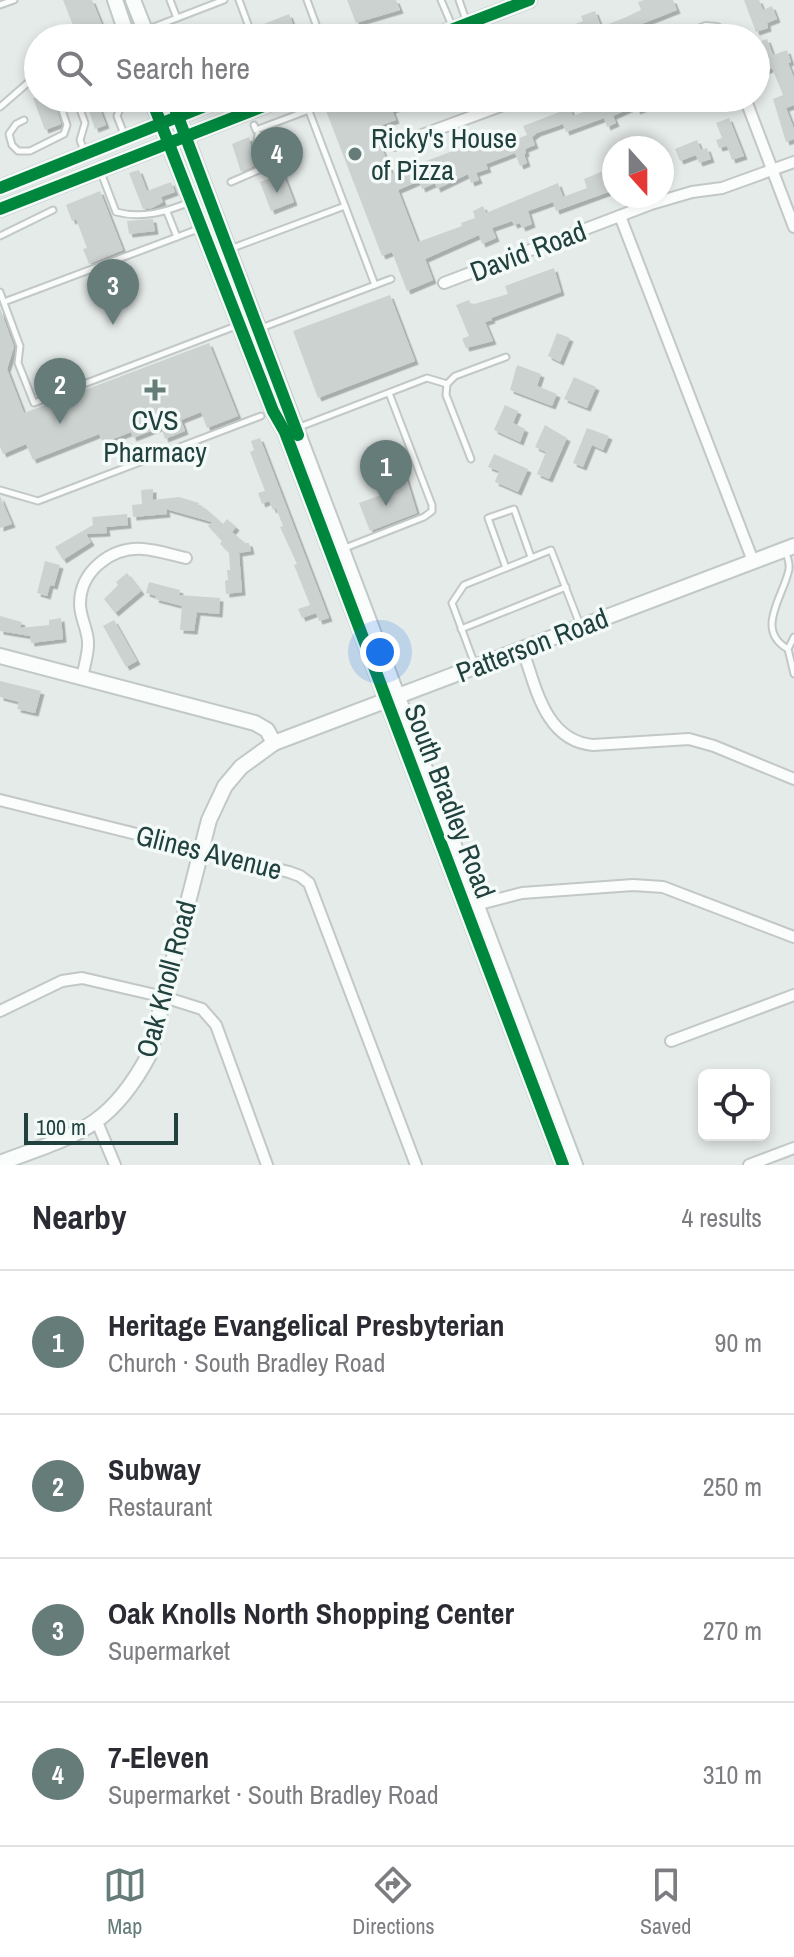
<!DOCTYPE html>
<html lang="en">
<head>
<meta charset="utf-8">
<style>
  :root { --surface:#fff; --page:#f2f2f3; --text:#2b2b33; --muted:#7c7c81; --line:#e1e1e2; --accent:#657c79 }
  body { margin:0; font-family:"Archivo Narrow",sans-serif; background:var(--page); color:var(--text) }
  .controls { position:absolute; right:24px; bottom:24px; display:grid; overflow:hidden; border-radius:12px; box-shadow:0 4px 12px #0003 }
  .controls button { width:72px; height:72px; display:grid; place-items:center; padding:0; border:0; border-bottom:2px solid var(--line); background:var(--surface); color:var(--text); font:40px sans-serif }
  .compass { position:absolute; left:602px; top:136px; width:72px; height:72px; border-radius:50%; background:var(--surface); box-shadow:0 4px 12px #0003; rotate:159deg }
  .scale { position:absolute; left:24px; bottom:20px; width:154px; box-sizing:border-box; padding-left:8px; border:4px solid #20413d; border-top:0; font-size:22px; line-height:28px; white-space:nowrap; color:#20413d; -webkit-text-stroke:6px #f3faf8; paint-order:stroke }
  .you { position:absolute; left:380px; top:652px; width:28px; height:28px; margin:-20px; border:6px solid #fff; border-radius:50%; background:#1a73e8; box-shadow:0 0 0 12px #1a73e833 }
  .badge { display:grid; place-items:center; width:52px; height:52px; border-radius:50%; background:var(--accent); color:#fff; font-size:26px; font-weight:700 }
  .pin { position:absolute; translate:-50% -66px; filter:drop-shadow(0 2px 4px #0008) }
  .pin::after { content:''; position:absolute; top:42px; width:28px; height:24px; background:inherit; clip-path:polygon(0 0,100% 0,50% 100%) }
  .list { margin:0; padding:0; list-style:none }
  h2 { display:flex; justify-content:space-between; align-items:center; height:104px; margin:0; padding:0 32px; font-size:34px }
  h2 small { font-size:26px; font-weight:400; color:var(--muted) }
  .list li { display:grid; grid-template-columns:52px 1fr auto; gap:24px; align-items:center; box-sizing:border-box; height:144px; padding:0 32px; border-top:2px solid var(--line) }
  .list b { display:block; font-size:30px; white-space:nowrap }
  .list p { margin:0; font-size:26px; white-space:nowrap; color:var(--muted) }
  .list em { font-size:26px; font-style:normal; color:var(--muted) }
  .icon { flex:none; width:44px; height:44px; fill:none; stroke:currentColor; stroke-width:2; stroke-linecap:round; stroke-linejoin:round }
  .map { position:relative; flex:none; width:794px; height:1165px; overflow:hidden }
  .search { position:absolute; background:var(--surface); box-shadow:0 4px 12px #0003; left:24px; right:24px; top:24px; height:88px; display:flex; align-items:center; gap:20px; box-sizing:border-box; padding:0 28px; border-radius:44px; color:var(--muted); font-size:30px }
  .sheet { height:680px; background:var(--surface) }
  nav { display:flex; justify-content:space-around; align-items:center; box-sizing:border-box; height:112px; border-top:2px solid var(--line); background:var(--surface); font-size:22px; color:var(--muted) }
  nav a { display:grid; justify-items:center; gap:4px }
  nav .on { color:var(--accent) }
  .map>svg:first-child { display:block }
  .building { fill:#ccd2d0; filter:url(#shadow) }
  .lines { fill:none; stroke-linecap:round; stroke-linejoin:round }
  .lane-casing { stroke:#c2c8c6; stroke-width:9 }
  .street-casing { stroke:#c2c8c6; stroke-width:14 }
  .secondary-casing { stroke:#c0c9c7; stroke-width:18 }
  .lane { stroke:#fbfcfc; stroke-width:5 }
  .street { stroke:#fbfcfc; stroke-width:10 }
  .secondary { stroke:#fbfcfc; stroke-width:14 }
  .cycleway-casing { stroke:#f3faf8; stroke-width:17 }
  .cycleway { stroke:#00873e; stroke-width:12 }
  .poi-dot { fill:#657c79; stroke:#f3faf8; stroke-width:3 }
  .labels { text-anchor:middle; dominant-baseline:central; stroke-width:7; stroke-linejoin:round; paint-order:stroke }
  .poi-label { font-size:28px; fill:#20413d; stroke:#f3faf8; text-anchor:start }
  .street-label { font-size:28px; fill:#20413d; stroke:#f3faf8 }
</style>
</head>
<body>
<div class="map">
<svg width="794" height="1165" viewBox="0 0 794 1165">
  <defs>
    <filter id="shadow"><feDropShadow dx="3.5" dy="3.5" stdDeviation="0" flood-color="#0004"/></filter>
  </defs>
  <rect width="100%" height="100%" fill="#e5ebe9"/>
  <g class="building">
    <polygon points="63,0 92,0 104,30 78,38"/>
    <polygon points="347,0 396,0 400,10 356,23"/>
    <polygon points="644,0 673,0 677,10 606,38 549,38 564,31 563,29 583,21 581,16 595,11 601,27 624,18 641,10 638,2"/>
    <polygon points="744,0 759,0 763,10 772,6 777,19 767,23 768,28 756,32"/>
    <polygon points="289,14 298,38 269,38 264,24"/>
    <polygon points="767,39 773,55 787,50 791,62 788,63 794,78 794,105 786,108 794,129 794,139 786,142 773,99 783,95 772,68 765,71 756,47 756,43"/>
    <polygon points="33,98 53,98 61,124 45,130"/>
    <polygon points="337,98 363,98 365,102 376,98 422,98 392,110 396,120 374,128 392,174 463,147 464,149 482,143 483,146 502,139 504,144 527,135 523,126 570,108 573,116 596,107 593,98 665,99 637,111 635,106 613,116 616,123 607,127 604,118 566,132 563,124 537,133 532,137 535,145 525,149 526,153 524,154 527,163 520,166 515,153 486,164 488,169 476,173 479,180 471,183 468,174 437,189 435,183 422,189 419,181 398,190 418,242 462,226 461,223 475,218 473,211 483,206 486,213 558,183 563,197 587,188 584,179 603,171 602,168 614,163 614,190 556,211 553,202 528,211 532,224 522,228 520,223 514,225 512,221 492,228 496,238 482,244 479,235 425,259 433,280 407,291 392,252 382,256 323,103"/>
    <polygon points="98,104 106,125 95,129 88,108"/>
    <polygon points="729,118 744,156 732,160 727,146 719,148 716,140 722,138 716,123"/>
    <polygon points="249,137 254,166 241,172 232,144"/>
    <polygon points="697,140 701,150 707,148 711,159 699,163 696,155 680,161 675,149"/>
    <polygon points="139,170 147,191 171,182 175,192 161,197 163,202 152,208 143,209 129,173"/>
    <polygon points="283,173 294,202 271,211 260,182"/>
    <polygon points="100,191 123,250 89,264 83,249 87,248 76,219 72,221 66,205"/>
    <polygon points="153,219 155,231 129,234 127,221"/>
    <polygon points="554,268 561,292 491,318 492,320 485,322 493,341 466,348 462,339 469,336 456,305 469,300 471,305 508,294 505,286"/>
    <polygon points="390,295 415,361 318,398 293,331"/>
    <polygon points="0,308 14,347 7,369 24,413 209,343 238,416 207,428 201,412 181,420 185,431 165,439 161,427 133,438 131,432 103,443 99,434 33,460 26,444 3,454 0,447"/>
    <polygon points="557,333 570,338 560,362 548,356"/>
    <polygon points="517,365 541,374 537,386 557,394 552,406 510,390"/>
    <polygon points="574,377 596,387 587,408 564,399"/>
    <polygon points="505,405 518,411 513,423 525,429 520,442 494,430"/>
    <polygon points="545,425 567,438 549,479 537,474 546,452 535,447"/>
    <polygon points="587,428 609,436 603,450 592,445 583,467 573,463"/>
    <polygon points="260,438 329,618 319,621 316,613 302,618 298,609 310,605 294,565 297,564 280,527 283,526 276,508 273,510 269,501 262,504 258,493 265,491 250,452 254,450 251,441"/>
    <polygon points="494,454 528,469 518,492 495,482 499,471 488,467"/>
    <polygon points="404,471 417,513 370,531 359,503 400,488 395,474"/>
    <polygon points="153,489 153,500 179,497 199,503 198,506 205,508 223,524 227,519 236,527 232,532 245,543 249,543 251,551 239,553 242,592 226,594 225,581 228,580 227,570 230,570 229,552 220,544 222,541 208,526 212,522 166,509 167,514 133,517 132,505 142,504 141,490"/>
    <polygon points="0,496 12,524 0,528"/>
    <polygon points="127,514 128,525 106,527 107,533 86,534 91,542 63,560 55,547 93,525 92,517"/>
    <polygon points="45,561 60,565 54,586 50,585 47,596 37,593"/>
    <polygon points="127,573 141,591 115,613 104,599 118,585 116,582"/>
    <polygon points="149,582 180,590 179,595 220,598 219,614 197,612 194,631 180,630 182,606 155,599 156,596 146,593"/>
    <polygon points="0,616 22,622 20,628 49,625 49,620 61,618 63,639 31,643 30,636 0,631"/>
    <polygon points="114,620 137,661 126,667 103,626"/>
    <polygon points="0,681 41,691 35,713 17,709 19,702 0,697"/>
  </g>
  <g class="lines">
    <g class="lane-casing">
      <g id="lane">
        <polyline points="170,0 177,18"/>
        <polyline points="239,0 253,38"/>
        <polyline points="307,0 321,38"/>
        <polyline points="441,0 453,28"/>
        <polyline points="459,0 467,23"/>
        <polyline points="0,5 14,0"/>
        <polyline points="146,30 224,0"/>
        <polyline points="195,38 218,31 227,38"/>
        <polyline points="76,98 85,123 80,140 85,153"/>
        <polyline points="304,98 375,285"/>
        <polyline points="0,107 38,74"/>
        <polyline points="24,120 16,124 9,134 12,145 18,151 30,151 64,134 67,125 58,98"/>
        <polyline points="254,125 256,130 309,110"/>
        <polyline points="124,134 117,116 124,98"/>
        <path d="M100 170 116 212C142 219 166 212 190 202"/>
        <polyline points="231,182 261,169 256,150 258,134"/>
        <polyline points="167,212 177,237"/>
        <polyline points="0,236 53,210"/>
        <polyline points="230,249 345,206"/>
        <polyline points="0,292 20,346 18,363 34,403 236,326"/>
        <polyline points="4,302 201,228"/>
        <polyline points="261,328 391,279"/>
        <polyline points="297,428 427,378 447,384"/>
        <polyline points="471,459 446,395 447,384 455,376 506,357"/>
        <polyline points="0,490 38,501 261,416"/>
        <polyline points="345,548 424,517 432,511 432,505 389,393"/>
        <path d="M785 550C787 556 790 562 789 569 784 596 754 630 788 649"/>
        <polyline points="506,568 488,518 514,509 531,557"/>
        <polyline points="461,629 566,587"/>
        <polyline points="794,637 788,649 794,674"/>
        <polyline points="475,665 452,603 464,585 551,550 580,625"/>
      </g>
    </g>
    <g class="street-casing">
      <g id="street">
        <polyline points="479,20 486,38"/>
        <polyline points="681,38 706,28 717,29 723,38"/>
        <polyline points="745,98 794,227"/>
        <polyline points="395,145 522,98"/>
        <polyline points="620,216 753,561"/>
        <polyline points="444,283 651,204 692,192 722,188 794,162"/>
        <path d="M522 648C536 687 545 741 593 745L689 739 714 746 794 779"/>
        <path d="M82 678C84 666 89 653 88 641 87 628 80 617 80 604 80 571 111 547 143 549 157 550 172 555 186 558"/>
        <polyline points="0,800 289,872 300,876 309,883 416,1165"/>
        <polyline points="472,906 522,893 633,885 663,887 794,937"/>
        <polyline points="0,1011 62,981 82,978 164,997 202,1009 216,1025 267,1165"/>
        <polyline points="671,1041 794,995"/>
        <polyline points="97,1122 115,1165"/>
        <polyline points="749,1165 794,1148"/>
      </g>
    </g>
    <g class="secondary-casing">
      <g id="secondary">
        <polyline points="115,0 128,38"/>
        <polyline points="133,0 148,38"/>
        <polyline points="430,38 529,0"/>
        <polyline points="151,98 273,411 285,432 563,1165"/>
        <polyline points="171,98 575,1165"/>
        <polyline points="0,188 225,98"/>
        <polyline points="0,209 284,98"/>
        <polyline points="0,656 255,723 267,730 274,743 794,546"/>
        <path d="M0 1163C74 1135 109 1130 149 1055L209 820 225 786 241 767 274 743"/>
      </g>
    </g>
    <use href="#lane" class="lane"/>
    <use href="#street" class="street"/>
    <use href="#secondary" class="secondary"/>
    <g class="cycleway-casing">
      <g id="cycleway">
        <polyline points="430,38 529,0"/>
        <polyline points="151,98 273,411 285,432 563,1165"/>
        <polyline points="171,98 298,435"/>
        <polyline points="0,188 225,98"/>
        <polyline points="0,209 284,98"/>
      </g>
    </g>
    <use href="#cycleway" class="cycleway"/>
  </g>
  <g class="poi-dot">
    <circle cx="355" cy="154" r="8"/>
    <path d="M151 378h8v8h8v8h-8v8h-8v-8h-8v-8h8z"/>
  </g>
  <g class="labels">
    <g class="poi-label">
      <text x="371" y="138">Ricky's House<tspan x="371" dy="32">of Pizza</tspan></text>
      <text x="155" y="420" text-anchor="middle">CVS<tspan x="155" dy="32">Pharmacy</tspan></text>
    </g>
    <g class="street-label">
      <text transform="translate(528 251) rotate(-21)">David Road</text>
      <text transform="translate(532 645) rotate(-21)">Patterson Road</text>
      <text transform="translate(450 801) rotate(69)">South Bradley Road</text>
      <text transform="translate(209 852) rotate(14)">Glines Avenue</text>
      <text transform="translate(166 979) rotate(-75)">Oak Knoll Road</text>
    </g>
  </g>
</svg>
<div class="controls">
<button><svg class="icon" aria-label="locate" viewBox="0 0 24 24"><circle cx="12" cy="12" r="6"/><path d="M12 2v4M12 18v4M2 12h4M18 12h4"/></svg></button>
</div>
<svg class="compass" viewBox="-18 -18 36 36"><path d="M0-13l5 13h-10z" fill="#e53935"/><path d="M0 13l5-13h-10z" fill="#7c7c81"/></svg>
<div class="scale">100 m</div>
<div class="you"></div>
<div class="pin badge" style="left:386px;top:506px">1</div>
<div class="pin badge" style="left:60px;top:424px">2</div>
<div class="pin badge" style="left:113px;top:325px">3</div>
<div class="pin badge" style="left:277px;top:193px">4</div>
<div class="search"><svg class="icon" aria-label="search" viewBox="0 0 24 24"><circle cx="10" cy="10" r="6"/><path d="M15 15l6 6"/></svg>Search here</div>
</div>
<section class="sheet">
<h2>Nearby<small>4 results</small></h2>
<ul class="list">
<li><span class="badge">1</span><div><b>Heritage Evangelical Presbyterian</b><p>Church · South Bradley Road</p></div><em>90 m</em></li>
<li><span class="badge">2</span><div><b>Subway</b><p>Restaurant</p></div><em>250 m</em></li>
<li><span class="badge">3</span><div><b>Oak Knolls North Shopping Center</b><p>Supermarket</p></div><em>270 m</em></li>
<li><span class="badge">4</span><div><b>7-Eleven</b><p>Supermarket · South Bradley Road</p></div><em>310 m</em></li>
</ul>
</section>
<nav>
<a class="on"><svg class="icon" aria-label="map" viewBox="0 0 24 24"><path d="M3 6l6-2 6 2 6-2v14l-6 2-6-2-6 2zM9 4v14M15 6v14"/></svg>Map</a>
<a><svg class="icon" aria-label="directions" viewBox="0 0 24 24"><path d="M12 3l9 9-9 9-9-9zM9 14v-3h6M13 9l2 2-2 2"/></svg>Directions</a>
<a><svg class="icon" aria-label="saved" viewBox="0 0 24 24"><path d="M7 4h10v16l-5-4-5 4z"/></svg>Saved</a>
</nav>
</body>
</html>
